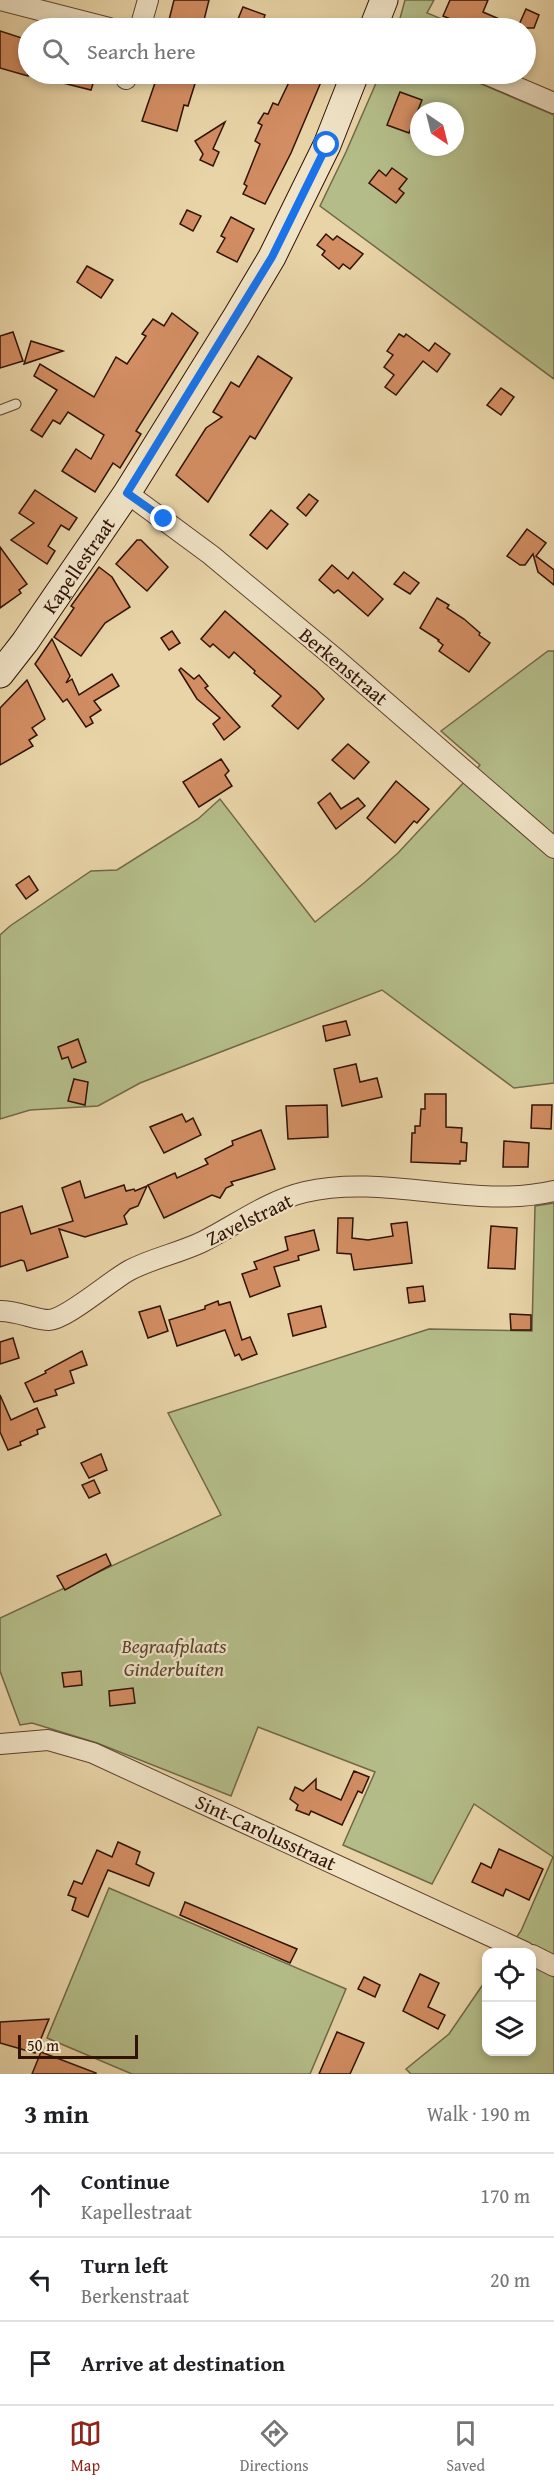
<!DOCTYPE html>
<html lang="en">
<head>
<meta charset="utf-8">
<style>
  :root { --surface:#fff; --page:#f6f6f6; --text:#202124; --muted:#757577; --line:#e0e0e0; --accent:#8f2418 }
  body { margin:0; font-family:"Gentium Book Plus",serif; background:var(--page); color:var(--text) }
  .controls { position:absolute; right:18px; bottom:18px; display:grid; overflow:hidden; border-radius:12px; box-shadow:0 3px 9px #0003 }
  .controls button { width:54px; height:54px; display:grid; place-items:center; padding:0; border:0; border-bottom:2px solid var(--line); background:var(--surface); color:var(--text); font:30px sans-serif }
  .compass { position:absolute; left:410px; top:102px; width:54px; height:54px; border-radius:50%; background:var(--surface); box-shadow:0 3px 9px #0003; rotate:145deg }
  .scale { position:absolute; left:18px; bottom:15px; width:120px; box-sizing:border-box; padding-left:6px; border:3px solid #311207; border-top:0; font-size:16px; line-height:21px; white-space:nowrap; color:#311207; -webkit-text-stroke:4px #f0e3c6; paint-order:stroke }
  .stop { position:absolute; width:18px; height:18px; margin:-14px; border:4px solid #1a73e8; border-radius:50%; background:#fff }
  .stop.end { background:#1a73e8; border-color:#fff; box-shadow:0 2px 6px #0008 }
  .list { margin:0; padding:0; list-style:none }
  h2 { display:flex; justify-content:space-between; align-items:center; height:78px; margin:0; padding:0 24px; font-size:26px }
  h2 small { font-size:20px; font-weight:400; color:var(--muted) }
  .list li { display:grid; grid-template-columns:39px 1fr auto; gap:18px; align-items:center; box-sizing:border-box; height:84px; padding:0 24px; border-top:2px solid var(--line) }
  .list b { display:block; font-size:22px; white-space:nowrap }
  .list p { margin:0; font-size:20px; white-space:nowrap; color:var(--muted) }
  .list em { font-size:20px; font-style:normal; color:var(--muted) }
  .icon { flex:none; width:33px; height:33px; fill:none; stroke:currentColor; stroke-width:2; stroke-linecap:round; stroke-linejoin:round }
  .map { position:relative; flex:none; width:554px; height:2074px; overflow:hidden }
  .search { position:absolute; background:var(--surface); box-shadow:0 3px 9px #0003; left:18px; right:18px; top:18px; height:66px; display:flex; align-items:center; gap:15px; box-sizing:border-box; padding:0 21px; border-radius:33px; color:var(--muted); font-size:22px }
  .sheet { height:330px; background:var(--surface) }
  nav { display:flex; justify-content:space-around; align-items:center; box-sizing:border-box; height:84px; border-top:2px solid var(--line); background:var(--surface); font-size:16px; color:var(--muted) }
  nav a { display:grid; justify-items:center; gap:3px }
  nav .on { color:var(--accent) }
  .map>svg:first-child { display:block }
  .green { fill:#b4bd89; stroke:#726848; stroke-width:1.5; fill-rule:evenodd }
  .building { fill:#d28d62; stroke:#311207; stroke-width:1.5 }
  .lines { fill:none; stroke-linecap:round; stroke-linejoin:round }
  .lane-casing { stroke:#5f422f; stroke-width:11 }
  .street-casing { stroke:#5f422f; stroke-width:22 }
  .secondary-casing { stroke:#311207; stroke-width:29 }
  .lane { stroke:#f0e3c6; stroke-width:9 }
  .street { stroke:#f0e3c6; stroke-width:20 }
  .secondary { stroke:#f0e3c6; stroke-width:27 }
  .route { stroke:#1a73e8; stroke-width:8 }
  .labels { text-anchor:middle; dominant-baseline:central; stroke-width:4.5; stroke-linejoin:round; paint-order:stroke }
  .street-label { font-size:20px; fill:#311207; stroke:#f0e3c6 }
  .park-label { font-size:20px; font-style:italic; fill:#58452e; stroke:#f0e3c6 }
</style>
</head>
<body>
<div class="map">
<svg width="554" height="2074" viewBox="0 0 554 2074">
  <rect width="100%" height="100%" fill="#e8d4a7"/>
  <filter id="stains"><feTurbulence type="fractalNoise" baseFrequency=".00333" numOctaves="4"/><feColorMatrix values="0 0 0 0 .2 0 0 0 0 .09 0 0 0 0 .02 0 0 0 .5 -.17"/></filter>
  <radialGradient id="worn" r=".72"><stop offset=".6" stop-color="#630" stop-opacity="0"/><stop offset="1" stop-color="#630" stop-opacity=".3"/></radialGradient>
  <g class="green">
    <polygon points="405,0 434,0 427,13 463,28 415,28 399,22"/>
    <path d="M380 74H458L554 115V379L320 206 346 152ZM419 111H455V147H419Z"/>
    <polygon points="548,651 554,651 554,1083 514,1088 382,990 140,1083 98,1106 30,1110 0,1119 0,935 10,926 91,871 117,870 198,819 220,799 315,922 364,883 398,853 480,765 441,731"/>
    <polygon points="554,1203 554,2074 411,2074 406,2069 449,2034 486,1980 486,2052 532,2052 532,1952 506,1952 521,1931 553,1857 474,1804 432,1884 343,1845 375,1772 258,1727 231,1796 97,1743 32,1723 20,1725 0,1671 0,1618 221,1515 168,1413 429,1329 532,1331 535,1206"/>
    <polygon points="109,1888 346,1989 310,2074 132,2074 47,2038"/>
  </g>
  <g class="building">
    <polygon points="174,0 209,0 202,28 167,28"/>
    <polygon points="450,0 488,0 483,12 518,27 526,9 539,15 534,28 473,28 443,16"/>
    <polygon points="243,7 265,15 261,27 238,19"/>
    <polygon points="0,31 28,40 28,76 0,68"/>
    <polygon points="44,74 96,74 91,90 43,78"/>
    <polygon points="158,74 198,74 188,106 184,105 177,131 142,121"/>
    <polygon points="296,74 322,74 318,81 321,82 291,153 265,204 243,194 247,186 244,184 260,144 255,141 262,125 258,123 264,113 268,114 273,103 278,105 291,78 293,79"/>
    <polygon points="400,92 422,100 409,133 387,125"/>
    <polygon points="225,122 213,149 219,152 213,166 200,160 203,154 195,141"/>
    <polygon points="392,168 407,179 399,189 404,193 396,203 369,183 379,170 386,176"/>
    <polygon points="187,210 201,216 193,231 180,224"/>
    <polygon points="231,217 254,229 237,262 217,252 225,238 221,236"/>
    <polygon points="326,234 333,240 337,236 363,254 350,269 343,264 339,269 322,255 325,251 317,245"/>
    <polygon points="87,266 113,280 101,298 77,282"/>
    <polygon points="172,313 198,333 136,431 141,434 120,468 113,463 95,492 62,471 76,449 91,459 104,435 68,412 60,424 53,420 42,437 31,430 57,390 34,376 40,364 94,397 116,357 127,364 146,336 142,334 153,319 164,326"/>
    <polygon points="13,332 23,361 0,368 0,336"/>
    <polygon points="399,334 404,337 406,334 429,351 435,343 450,354 437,372 423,361 396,395 385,387 394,375 384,367 393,355 387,351"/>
    <polygon points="31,341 63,351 24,364"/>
    <polygon points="258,356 292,378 255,439 250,436 208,502 176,475 206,428 222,417 213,412 231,382 239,387"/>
    <polygon points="501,388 514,397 501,415 487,405"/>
    <polygon points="35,490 77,518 69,530 61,525 48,546 55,551 47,564 11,540 34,523 19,513"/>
    <polygon points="309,494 318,501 306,516 297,508"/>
    <polygon points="271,510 288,524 267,549 250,535"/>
    <polygon points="527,529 546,543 536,556 554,570 554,585 538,572 533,554 525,565 520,565 507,556"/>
    <polygon points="137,540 141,540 168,567 147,591 116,564"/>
    <polygon points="0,547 27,584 19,590 21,593 0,608"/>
    <polygon points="332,565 348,579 353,572 383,599 368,616 338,590 334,593 319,580"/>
    <polygon points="99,567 112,577 130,607 105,623 81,656 54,637 74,608 71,606"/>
    <polygon points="404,572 419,583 410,594 394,584"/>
    <polygon points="437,598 449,605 447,608 464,619 480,633 479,635 490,643 469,672 439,651 443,645 438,641 439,640 420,628"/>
    <polygon points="225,611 317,691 324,699 298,729 272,706 281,696 254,673 255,671 234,652 229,658 213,644 210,647 201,639"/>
    <polygon points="172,631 180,643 169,650 161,638"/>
    <polygon points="52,639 70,676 66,683 72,679 79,695 112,674 119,686 94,701 101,710 90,717 93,723 86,727 67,699 63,702 35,664"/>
    <polygon points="181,668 194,679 199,675 208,686 205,688 240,727 224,740 213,724 220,718 197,699 179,670"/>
    <polygon points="27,680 45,719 32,728 37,735 29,740 33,746 0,765 0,708"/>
    <polygon points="348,744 369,762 354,779 332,760"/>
    <polygon points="221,759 229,771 225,775 232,786 199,807 183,782"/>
    <polygon points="396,781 429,809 417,823 414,821 395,843 367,818"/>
    <polygon points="330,793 341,809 358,798 365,806 336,829 318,803"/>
    <polygon points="29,876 38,890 26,899 16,885"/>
    <polygon points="346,1021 350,1035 326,1041 323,1026"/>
    <polygon points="78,1039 86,1062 72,1068 68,1057 62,1059 58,1047"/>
    <polygon points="356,1064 360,1082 377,1078 382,1097 342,1106 334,1069"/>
    <polygon points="74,1079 88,1082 85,1105 68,1101"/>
    <polygon points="425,1094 446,1094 446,1127 462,1128 461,1142 467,1143 466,1161 460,1161 460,1164 411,1162 412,1133 415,1133 415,1126 420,1126 421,1109 425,1109"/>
    <polygon points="327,1105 328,1137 288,1139 286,1106"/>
    <polygon points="532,1105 552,1105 551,1129 531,1128"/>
    <polygon points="182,1114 186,1122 193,1118 201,1135 164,1153 150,1127"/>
    <polygon points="261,1130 275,1169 231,1182 233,1185 226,1188 220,1198 212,1195 164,1218 148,1185 175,1173 177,1178 208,1164 205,1159 233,1145 232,1141"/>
    <polygon points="504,1141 529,1143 528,1167 503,1167"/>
    <polygon points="80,1181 85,1198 124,1185 126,1191 134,1189 135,1191 147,1186 138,1206 130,1209 124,1216 127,1224 85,1237 59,1229 68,1257 27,1271 24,1261 21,1260 0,1267 0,1213 22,1206 31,1234 73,1221 62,1188"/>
    <polygon points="338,1218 353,1218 352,1238 368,1240 393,1236 391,1224 407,1222 412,1263 354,1270 351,1254 337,1253"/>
    <polygon points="491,1226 517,1228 515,1269 488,1268"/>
    <polygon points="314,1230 319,1250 298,1256 299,1260 274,1267 280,1286 250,1297 242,1274 257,1269 254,1262 288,1250 285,1237"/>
    <polygon points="423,1286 425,1301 409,1303 407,1288"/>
    <polygon points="218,1301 219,1305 230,1302 242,1340 250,1337 257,1354 242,1360 239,1354 235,1356 225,1330 177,1346 169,1320 205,1309 205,1306"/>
    <polygon points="160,1306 168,1331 148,1338 139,1312"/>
    <polygon points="321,1306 326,1327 293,1336 288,1314"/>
    <polygon points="510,1314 531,1315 531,1330 511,1330"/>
    <polygon points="13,1338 19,1358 0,1364 0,1342"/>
    <polygon points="82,1351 87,1365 70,1371 74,1383 55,1390 57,1395 34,1402 25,1383 46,1373 45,1371"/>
    <polygon points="0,1395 11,1420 37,1408 45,1427 37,1430 38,1434 20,1442 21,1445 8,1450 0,1432"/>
    <polygon points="101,1454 107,1470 89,1478 81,1463"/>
    <polygon points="94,1480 100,1493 89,1498 82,1485"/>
    <polygon points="106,1554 111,1565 65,1590 57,1576"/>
    <polygon points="81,1671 82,1685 64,1687 62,1673"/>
    <polygon points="133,1688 135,1703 110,1706 109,1691"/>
    <polygon points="354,1771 369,1777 362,1793 358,1791 342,1825 311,1811 309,1815 296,1810 298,1805 290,1799 295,1787 303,1791 316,1779 316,1789 341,1800"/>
    <polygon points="118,1842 140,1852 136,1864 154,1873 149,1886 108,1870 88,1917 72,1910 76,1898 68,1895 74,1881 82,1884 97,1850 112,1857"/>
    <polygon points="499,1849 543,1869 529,1900 506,1889 503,1896 472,1882 481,1863 491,1868"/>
    <polygon points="185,1902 297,1949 290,1963 180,1915"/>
    <polygon points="420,1974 439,1983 428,2007 445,2015 438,2029 403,2011"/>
    <polygon points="364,1977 380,1985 375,1997 358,1989"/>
    <polygon points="49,2019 35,2053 0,2043 0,2022"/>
    <polygon points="337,2032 364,2043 350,2074 319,2074"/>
    <polygon points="41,2052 96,2073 96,2074 32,2074"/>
  </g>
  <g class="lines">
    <g class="lane-casing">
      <polyline id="lane" points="0,410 16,404"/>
    </g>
    <g class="street-casing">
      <g id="street">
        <polyline points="0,0 109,28"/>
        <polyline points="140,28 148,0"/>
        <polyline points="486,74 554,103"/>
        <polyline points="126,79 128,74"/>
        <polyline points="127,493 211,555 336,659 554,848"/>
        <path d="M0 1311C18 1311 36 1320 49 1320 67 1319 111 1280 130 1270 153 1258 179 1253 202 1242 236 1225 267 1201 305 1192 385 1173 474 1210 554 1191"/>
        <polyline points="0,1744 48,1740 93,1753 525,1952"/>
        <polyline points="532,1955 554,1966"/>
      </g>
    </g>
    <g class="secondary-casing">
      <g id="secondary">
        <polyline points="373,28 384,0"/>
        <path id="s1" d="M0 674 25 642 127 493 237 316 272 257 327 145 355 74"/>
      </g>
    </g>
    <use href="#lane" class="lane"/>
    <use href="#street" class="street"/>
    <use href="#secondary" class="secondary"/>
  </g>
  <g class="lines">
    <polyline class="route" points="164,519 127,493 272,257 327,145"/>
  </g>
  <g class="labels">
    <g class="street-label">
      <text stroke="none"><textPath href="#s1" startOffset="134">Kapellestraat</textPath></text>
      <text transform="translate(344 666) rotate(40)">Berkenstraat</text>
      <text transform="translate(249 1219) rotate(-26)">Zavelstraat</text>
      <text transform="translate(266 1832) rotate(25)">Sint-Carolusstraat</text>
    </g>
    <g class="park-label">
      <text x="174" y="1645">Begraafplaats<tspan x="174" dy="23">Ginderbuiten</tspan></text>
    </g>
  </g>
  <rect width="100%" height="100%" filter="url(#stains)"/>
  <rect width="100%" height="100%" fill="url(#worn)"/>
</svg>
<div class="controls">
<button><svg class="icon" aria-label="locate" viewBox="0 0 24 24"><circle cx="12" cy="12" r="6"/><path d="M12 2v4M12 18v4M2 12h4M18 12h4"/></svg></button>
<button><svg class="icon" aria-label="layers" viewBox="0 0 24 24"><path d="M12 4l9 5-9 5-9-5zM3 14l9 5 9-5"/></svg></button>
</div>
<svg class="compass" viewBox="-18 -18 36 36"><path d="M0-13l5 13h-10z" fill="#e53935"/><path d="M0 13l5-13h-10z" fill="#757577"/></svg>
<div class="scale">50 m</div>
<div class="stop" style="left:327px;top:145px"></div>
<div class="stop end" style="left:164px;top:519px"></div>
<div class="search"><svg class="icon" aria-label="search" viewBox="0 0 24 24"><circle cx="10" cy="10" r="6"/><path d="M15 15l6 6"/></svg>Search here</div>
</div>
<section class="sheet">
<h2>3 min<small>Walk · 190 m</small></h2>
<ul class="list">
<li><svg class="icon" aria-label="ahead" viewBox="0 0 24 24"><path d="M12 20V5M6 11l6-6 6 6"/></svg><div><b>Continue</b><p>Kapellestraat</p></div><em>170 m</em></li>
<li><svg class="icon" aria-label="left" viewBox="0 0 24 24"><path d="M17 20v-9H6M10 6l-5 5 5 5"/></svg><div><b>Turn left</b><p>Berkenstraat</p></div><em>20 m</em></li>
<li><svg class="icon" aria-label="arrive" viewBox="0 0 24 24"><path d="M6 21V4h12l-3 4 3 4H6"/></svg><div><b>Arrive at destination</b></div></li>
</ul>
</section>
<nav>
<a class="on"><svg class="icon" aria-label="map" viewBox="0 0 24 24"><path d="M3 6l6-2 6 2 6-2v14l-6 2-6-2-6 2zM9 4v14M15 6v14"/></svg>Map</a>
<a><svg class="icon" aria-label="directions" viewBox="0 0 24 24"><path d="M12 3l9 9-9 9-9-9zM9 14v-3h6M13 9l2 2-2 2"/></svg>Directions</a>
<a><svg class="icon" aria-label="saved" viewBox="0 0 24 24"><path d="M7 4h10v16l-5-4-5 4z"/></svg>Saved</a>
</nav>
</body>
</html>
